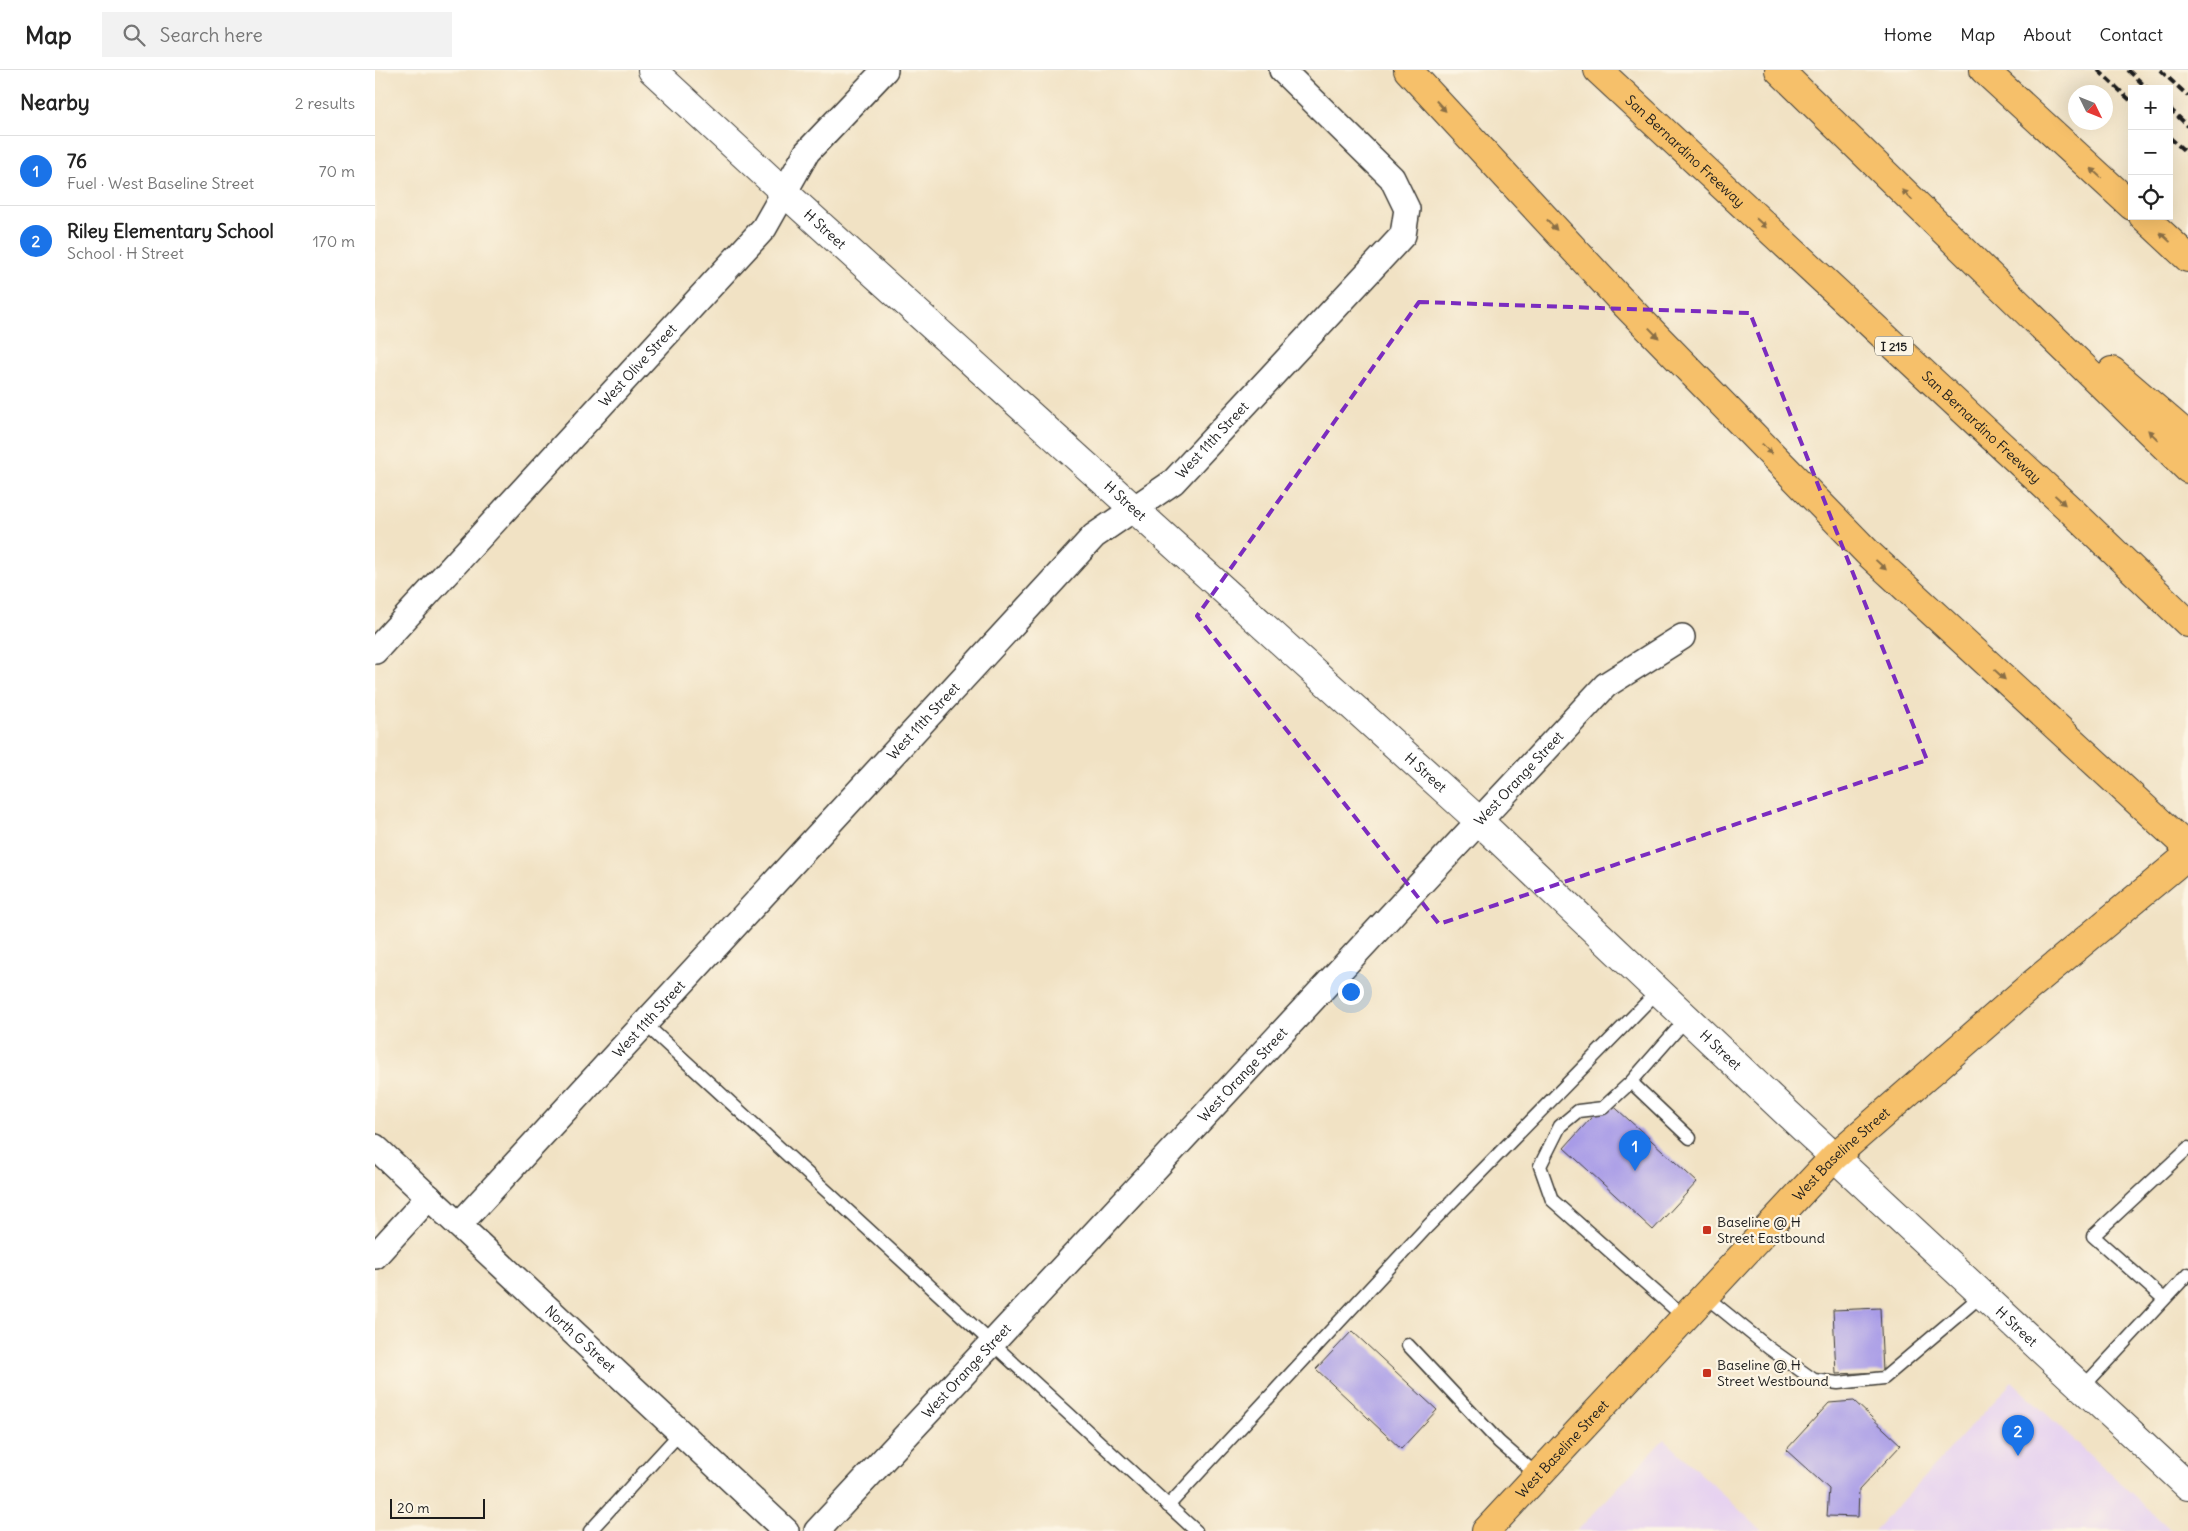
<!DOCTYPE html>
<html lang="en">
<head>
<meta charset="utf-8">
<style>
  :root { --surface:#fff; --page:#f2f2f2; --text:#222; --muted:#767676; --line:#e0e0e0; --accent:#1a73e8 }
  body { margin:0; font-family:Delius,sans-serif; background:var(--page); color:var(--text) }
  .controls { position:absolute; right:15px; top:15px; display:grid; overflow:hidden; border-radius:0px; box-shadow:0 5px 20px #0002 }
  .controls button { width:45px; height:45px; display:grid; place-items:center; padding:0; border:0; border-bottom:1px solid var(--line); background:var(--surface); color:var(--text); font:25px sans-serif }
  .compass { position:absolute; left:1693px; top:15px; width:45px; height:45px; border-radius:50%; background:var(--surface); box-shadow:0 5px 20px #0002; rotate:133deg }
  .scale { position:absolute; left:15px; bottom:12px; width:95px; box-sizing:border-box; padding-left:5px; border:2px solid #1c1c1c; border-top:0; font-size:14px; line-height:18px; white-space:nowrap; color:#1c1c1c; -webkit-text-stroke:4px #fcf5e5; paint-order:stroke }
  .you { position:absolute; left:975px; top:921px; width:18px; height:18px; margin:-12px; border:4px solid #fff; border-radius:50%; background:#1a73e8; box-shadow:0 0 0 8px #1a73e833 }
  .badge { display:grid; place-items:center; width:32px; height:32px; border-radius:50%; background:var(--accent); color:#fff; font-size:16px; font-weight:700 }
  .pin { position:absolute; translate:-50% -41px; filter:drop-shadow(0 1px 2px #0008) }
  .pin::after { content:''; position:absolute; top:26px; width:18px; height:15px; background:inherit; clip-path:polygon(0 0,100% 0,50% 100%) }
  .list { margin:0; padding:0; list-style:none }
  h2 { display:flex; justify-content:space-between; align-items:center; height:65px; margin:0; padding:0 20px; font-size:21px }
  h2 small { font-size:16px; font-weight:400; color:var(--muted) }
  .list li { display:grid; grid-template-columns:32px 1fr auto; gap:15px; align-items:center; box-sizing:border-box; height:70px; padding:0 20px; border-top:1px solid var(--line) }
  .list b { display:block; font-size:19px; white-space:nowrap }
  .list p { margin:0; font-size:16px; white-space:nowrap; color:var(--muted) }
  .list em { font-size:16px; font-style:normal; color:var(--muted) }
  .icon { flex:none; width:28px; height:28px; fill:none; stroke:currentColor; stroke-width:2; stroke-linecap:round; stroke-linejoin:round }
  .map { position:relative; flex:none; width:1813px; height:1461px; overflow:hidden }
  header { display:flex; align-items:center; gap:30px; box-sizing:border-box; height:70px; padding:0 25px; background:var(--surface); border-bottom:1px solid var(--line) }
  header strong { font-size:24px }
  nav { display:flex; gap:28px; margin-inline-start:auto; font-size:18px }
  .search { width:350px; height:45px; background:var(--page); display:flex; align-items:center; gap:12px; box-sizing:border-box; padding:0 18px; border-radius:0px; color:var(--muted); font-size:19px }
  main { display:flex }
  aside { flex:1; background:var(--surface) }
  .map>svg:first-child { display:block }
  .built { fill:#e6d2f0 }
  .building { fill:#a89be7 }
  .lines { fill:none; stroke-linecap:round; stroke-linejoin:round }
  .service-casing { stroke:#3c3a35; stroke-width:15 }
  .minor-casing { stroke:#3c3a35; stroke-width:28 }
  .tertiary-casing { stroke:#3c3a35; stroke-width:30 }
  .primary-casing { stroke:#3c3a35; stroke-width:30 }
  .motorway-casing { stroke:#3c3a35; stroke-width:30 }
  .service { stroke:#fff; stroke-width:12 }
  .minor { stroke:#fff; stroke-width:25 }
  .tertiary { stroke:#fff; stroke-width:28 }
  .primary { stroke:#f6c06b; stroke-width:28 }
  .motorway { stroke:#f6c06b; stroke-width:28 }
  .rail { stroke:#1c1c1c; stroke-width:4; stroke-dasharray:8 4; stroke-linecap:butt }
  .oneway { fill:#896e44 }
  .marked { fill:none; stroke:#7b2cbf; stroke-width:4; stroke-dasharray:10 6; stroke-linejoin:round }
  .poi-dot { fill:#c8321e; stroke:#fcf5e5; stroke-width:2 }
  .labels { text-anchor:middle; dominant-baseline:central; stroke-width:4.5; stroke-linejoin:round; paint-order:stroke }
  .shield { fill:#fcf5e5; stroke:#5f5d58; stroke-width:1 }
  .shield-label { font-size:12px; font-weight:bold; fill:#1c1c1c }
  .street-label { font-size:14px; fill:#1c1c1c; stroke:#fcf5e5 }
  .poi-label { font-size:14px; fill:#1c1c1c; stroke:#fcf5e5; text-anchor:start }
</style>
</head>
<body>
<header>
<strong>Map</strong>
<div class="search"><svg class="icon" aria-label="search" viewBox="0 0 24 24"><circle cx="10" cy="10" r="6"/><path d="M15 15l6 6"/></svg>Search here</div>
<nav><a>Home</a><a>Map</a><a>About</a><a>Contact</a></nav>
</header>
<main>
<aside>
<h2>Nearby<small>2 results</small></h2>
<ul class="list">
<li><span class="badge">1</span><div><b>76</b><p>Fuel · West Baseline Street</p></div><em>70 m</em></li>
<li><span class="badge">2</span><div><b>Riley Elementary School</b><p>School · H Street</p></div><em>170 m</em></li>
</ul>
</aside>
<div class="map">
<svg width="1813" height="1461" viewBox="0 0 1813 1461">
  <rect width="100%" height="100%" fill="#fcf5e5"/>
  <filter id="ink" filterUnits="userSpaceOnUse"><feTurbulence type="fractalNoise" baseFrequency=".02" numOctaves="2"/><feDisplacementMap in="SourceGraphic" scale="10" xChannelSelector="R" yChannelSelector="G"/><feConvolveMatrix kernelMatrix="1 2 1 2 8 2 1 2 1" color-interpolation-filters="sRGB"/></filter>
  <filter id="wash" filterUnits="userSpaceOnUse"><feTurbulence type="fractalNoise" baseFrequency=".0096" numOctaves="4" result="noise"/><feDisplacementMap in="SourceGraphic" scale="20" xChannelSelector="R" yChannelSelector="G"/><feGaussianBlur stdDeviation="1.12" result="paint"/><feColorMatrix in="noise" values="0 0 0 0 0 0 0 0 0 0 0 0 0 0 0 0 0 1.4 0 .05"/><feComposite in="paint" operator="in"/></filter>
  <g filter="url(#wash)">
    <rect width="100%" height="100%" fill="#f1e2c4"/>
    <g class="built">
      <polygon points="1637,1312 1797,1461 1499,1461"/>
      <polygon points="1289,1369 1387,1461 1202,1461"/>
    </g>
    <g id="blocks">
      <g class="building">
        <polygon points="1232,1030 1322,1112 1278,1160 1189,1078"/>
        <polygon points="1505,1238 1508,1302 1461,1304 1458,1240"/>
        <polygon points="977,1261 1062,1340 1026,1379 941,1299"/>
        <polygon points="1479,1331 1526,1375 1484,1420 1483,1447 1452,1446 1454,1419 1411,1380 1454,1333"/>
      </g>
    </g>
  </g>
  <g filter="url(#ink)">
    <use href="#blocks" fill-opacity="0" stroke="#3c3a35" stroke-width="1"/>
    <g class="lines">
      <g class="service-casing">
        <g id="service">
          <polyline points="269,953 821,1461"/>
          <polyline points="1256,1012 1315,1068"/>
          <polyline points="1330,1226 1394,1278 1439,1310 1463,1313 1509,1308 1607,1225"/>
          <polyline points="1789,1229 1718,1166 1813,1078"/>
          <polyline points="1310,1248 1177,1130 1165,1096 1185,1056 1203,1041 1228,1038 1256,1012 1312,948"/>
          <polyline points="1033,1275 1124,1372 1162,1405"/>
          <polyline points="1707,1318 1813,1204"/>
          <polyline points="793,1436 1053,1156 1284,920"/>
          <polyline points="215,1461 306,1362"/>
        </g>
      </g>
      <g class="minor-casing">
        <g id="minor">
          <path id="s1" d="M0 581 389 158 432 82 510 0"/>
          <path id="s2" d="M0 1077 411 1461"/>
          <path id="s3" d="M84 1155 719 466 798 412 1028 165 1032 139 1017 108 907 0"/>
          <polyline points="0,1186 54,1127"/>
          <path id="s4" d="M442 1461 1231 615 1307 567"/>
        </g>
      </g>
      <g class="tertiary-casing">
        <g id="tertiary">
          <path id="s5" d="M277 0 410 123 1103 750 1412 1043 1813 1416"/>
        </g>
      </g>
      <g class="primary-casing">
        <g id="primary">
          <path id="s6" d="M1111 1461 1459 1087 1654 917 1813 785"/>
        </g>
      </g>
      <g class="motorway-casing">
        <g id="motorway">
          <polyline points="1033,0 1244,228 1493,483 1813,778"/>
          <path id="s7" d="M1223 0 1700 444 1813 553"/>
          <polyline points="1404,0 1813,399"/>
          <polyline points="1609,0 1757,136"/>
          <polyline points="1768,146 1813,188"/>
          <polyline points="1737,301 1813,366"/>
        </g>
      </g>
      <use href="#service" class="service"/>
      <use href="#minor" class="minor"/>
      <use href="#tertiary" class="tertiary"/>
      <use href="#primary" class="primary"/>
      <use href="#motorway" class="motorway"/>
      <g class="rail">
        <polyline points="1723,0 1757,32"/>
        <polyline points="1753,0 1773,19"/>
        <polyline points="1785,0 1813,26"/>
        <polyline points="1794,38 1813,56"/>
        <polyline points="1794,67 1813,84"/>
      </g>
    </g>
    <defs><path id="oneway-solid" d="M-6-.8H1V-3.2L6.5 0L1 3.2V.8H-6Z" transform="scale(1.25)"/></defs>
    <g class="oneway">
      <use href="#oneway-solid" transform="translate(1066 36) rotate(47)"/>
      <use href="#oneway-solid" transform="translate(1721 103) rotate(-137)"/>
      <use href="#oneway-solid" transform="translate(1532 125) rotate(-136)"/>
      <use href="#oneway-solid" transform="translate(1386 153) rotate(43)"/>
      <use href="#oneway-solid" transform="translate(1177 155) rotate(47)"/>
      <use href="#oneway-solid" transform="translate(1790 167) rotate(-137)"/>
      <use href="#oneway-solid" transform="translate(1279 263) rotate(46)"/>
      <use href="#oneway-solid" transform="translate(1778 365) rotate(-136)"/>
      <use href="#oneway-solid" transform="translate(1392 379) rotate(46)"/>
      <use href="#oneway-solid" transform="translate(1685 430) rotate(43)"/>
      <use href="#oneway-solid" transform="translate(1506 495) rotate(43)"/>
      <use href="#oneway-solid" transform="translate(1625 605) rotate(43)"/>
    </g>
  </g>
  <path class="marked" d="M1044 232 1375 243 1552 690 1064 854 822 546Z"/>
  <g class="poi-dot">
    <rect x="1327" y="1155" width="10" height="10" rx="2.5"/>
    <rect x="1327" y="1298" width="10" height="10" rx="2.5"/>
  </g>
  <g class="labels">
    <rect class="shield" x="1500" y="266.5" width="38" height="19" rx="4"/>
    <g class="shield-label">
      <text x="1519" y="276">I 215</text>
    </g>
    <g class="street-label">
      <text stroke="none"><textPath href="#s7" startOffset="119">San Bernardino Freeway</textPath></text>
      <text stroke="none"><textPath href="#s5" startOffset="235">H Street</textPath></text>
      <text stroke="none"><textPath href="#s1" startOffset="388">West Olive Street</textPath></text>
      <text stroke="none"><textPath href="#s7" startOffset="524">San Bernardino Freeway</textPath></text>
      <text stroke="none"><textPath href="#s3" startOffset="1090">West 11th Street</textPath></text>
      <text stroke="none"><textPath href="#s5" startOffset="640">H Street</textPath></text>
      <text stroke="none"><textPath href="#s3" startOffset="685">West 11th Street</textPath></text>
      <text stroke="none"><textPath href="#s5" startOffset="1045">H Street</textPath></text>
      <text stroke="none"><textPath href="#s4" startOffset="1029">West Orange Street</textPath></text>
      <text stroke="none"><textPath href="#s3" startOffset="280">West 11th Street</textPath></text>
      <text stroke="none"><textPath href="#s5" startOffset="1450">H Street</textPath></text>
      <text stroke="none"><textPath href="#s4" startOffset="624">West Orange Street</textPath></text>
      <text stroke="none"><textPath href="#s6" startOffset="518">West Baseline Street</textPath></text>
      <text stroke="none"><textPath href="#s5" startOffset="1855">H Street</textPath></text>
      <text stroke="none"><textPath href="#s2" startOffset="281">North G Street</textPath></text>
      <text stroke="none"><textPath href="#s4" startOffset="219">West Orange Street</textPath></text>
      <text stroke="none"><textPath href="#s6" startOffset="112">West Baseline Street</textPath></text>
    </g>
    <g class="poi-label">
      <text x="1342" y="1152">Baseline @ H<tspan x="1342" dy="16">Street Eastbound</tspan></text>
      <text x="1342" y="1295">Baseline @ H<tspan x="1342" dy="16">Street Westbound</tspan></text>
    </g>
  </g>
</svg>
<div class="controls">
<button>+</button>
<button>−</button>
<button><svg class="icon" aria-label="locate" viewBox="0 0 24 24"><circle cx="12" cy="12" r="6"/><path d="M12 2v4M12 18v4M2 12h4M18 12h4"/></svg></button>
</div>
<svg class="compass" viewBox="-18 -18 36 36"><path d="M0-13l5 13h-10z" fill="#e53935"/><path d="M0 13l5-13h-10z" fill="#767676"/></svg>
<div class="scale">20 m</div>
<div class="you"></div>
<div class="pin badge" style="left:1260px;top:1101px">1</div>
<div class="pin badge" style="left:1643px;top:1386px">2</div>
</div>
</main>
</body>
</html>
